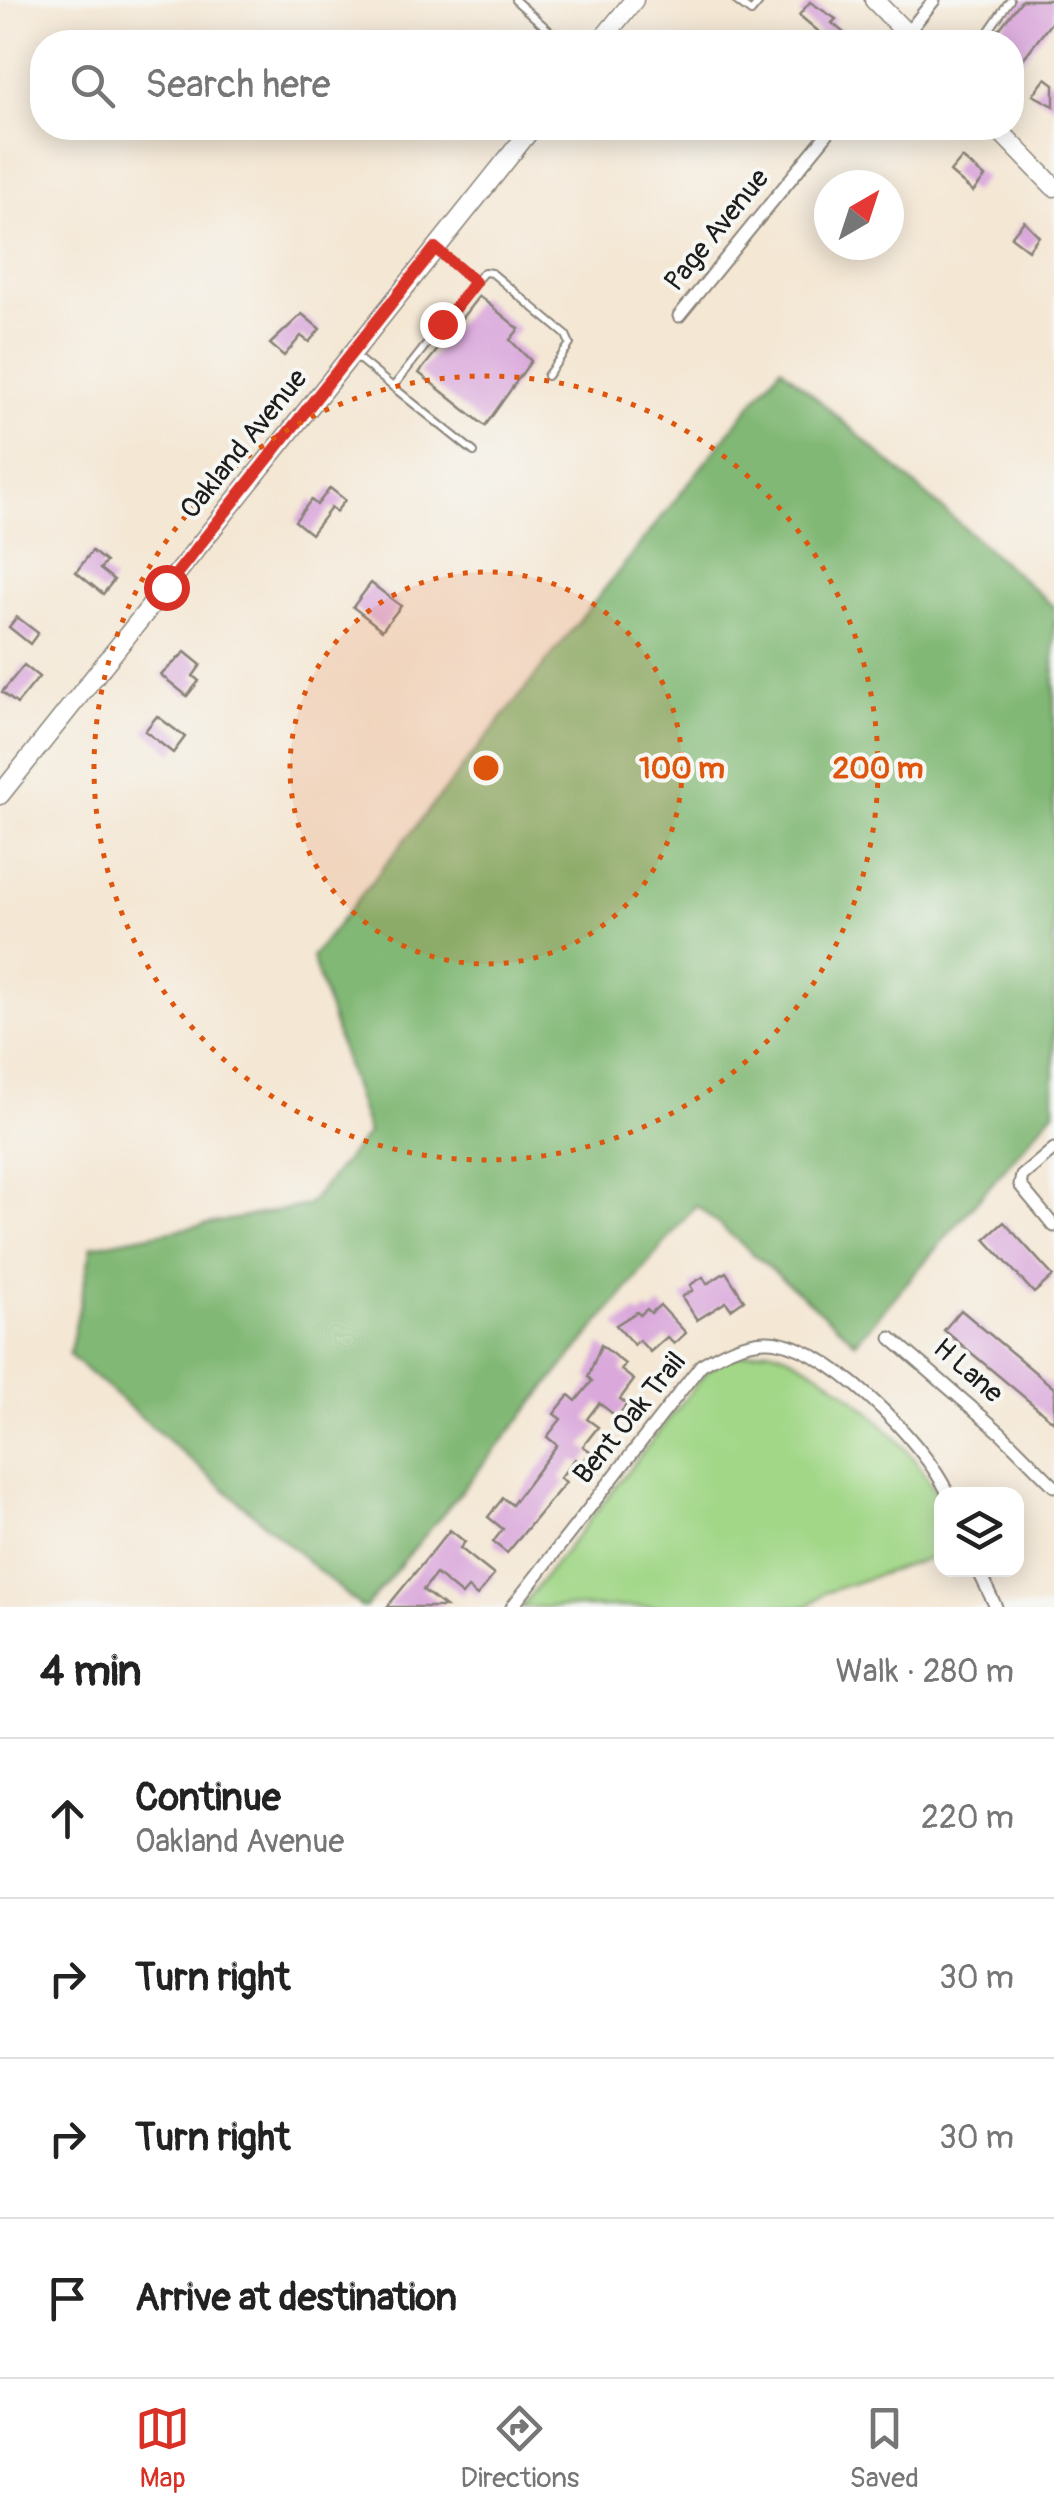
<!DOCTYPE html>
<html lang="en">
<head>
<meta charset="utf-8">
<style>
  :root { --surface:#fff; --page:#f6f6f6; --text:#222; --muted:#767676; --line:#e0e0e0; --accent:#d93025 }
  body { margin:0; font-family:Pangolin,sans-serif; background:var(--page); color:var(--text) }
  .controls { position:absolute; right:30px; bottom:30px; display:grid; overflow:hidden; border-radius:20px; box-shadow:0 5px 25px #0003 }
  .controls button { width:90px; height:90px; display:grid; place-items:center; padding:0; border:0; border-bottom:2px solid var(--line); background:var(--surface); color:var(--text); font:50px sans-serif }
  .compass { position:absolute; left:814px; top:170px; width:90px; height:90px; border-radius:50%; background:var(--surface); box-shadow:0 5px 25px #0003; rotate:39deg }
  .stop { position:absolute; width:30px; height:30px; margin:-22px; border:8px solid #d93025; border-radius:50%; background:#fff }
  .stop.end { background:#d93025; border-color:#fff; box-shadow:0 2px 10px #0008 }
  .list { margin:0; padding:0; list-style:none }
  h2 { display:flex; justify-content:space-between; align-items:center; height:130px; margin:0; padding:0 40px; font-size:42px }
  h2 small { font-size:32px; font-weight:400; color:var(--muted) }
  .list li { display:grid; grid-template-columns:65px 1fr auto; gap:30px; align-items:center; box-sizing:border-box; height:160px; padding:0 40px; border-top:2px solid var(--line) }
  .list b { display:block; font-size:38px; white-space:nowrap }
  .list p { margin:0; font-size:32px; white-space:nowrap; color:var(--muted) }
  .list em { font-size:32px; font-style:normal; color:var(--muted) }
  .icon { flex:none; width:55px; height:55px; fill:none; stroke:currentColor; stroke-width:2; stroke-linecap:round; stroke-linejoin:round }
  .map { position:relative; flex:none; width:1054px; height:1607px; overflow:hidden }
  .search { position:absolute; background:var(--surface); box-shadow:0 5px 25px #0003; left:30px; right:30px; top:30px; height:110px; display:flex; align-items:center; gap:25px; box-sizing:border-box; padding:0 35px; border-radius:40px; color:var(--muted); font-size:38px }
  .sheet { height:770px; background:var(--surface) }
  nav { display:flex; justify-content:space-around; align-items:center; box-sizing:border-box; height:140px; border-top:2px solid var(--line); background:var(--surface); font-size:28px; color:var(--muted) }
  nav a { display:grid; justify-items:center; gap:5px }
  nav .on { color:var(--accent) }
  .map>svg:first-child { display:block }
  .green { fill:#a2d788; stroke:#5f7a52; stroke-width:2.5 }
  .forest { fill:#81b874; stroke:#4e6a48; stroke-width:2.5 }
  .building { fill:#daa8db }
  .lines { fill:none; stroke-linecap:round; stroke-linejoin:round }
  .lane-casing { stroke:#888278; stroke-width:10 }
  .street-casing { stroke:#888278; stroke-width:15 }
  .secondary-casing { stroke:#888278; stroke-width:21 }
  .lane { stroke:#fff; stroke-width:6 }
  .street { stroke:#fff; stroke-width:11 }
  .secondary { stroke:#fff; stroke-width:18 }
  .route { stroke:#d93025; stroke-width:12 }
  .ring { fill:none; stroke:#de560d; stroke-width:5; stroke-dasharray:5 10 }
  .labels { text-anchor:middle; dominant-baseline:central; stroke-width:8; stroke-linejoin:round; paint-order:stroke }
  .street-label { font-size:28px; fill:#1c1c1c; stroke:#f6f6f2 }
  .centre { fill:#de560d; stroke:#f6f6f2; stroke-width:5 }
  .ring-label { font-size:30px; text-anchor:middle; font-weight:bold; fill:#de560d; stroke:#f6f6f2; stroke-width:8; stroke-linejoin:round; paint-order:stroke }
</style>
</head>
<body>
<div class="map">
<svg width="1054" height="1607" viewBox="0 0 1054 1607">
  <rect width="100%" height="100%" fill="#f6f6f2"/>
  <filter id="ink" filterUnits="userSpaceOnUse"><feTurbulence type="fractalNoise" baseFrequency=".01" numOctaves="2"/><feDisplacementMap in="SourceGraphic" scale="20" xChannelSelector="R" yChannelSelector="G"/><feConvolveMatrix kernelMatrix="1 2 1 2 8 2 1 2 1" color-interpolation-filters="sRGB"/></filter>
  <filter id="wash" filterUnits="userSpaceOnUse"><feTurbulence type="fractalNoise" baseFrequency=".0048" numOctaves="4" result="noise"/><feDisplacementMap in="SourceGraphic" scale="40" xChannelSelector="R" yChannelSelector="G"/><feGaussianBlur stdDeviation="2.25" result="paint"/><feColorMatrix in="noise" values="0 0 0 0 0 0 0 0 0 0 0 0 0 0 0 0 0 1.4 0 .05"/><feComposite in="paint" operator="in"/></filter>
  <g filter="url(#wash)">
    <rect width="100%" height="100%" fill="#f4e7d4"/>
    <path class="green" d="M769 1349C824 1362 925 1451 941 1508 944 1522 942 1540 941 1554L824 1593 807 1607H521L706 1372 724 1359Z"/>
    <polygon class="forest" points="781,367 1054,607 1054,1111 856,1342 696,1205 366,1607 361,1607 69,1355 92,1246 308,1205 368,1133 312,957"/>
    <g id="blocks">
      <g class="building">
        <polygon points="1022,0 1054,0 1054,19 1012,73 1012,42 989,42"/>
        <polygon points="810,2 836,19 832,23 855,42 831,42 799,15"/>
        <polygon points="1046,78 1054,84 1054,106 1033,95"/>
        <polygon points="962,158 985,177 973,192 950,172"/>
        <polygon points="1024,221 1039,236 1028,250 1011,237"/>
        <polygon points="479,296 519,329 510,340 531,361 485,426 419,373 439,348 435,335 424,335 436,320 437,330 451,332"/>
        <polygon points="302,314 320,329 309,342 301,336 284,356 270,344"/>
        <polygon points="330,488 345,500 336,512 331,508 311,534 295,521 311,500 317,505"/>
        <polygon points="92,551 106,562 100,569 114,580 103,594 76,572"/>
        <polygon points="371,583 401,606 382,630 353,607"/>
        <polygon points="17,617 38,633 30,644 9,627"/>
        <polygon points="185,652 201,665 193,676 199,681 187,696 161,675"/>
        <polygon points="24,665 39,677 17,704 2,692"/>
        <polygon points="157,716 185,737 173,753 145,731"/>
        <polygon points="1004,1222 1053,1276 1034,1293 985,1239"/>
        <polygon points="726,1272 744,1300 731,1309 726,1302 697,1320 682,1297 693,1290 690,1285 703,1277 707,1284"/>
        <polygon points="660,1305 686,1333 674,1344 667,1337 650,1352 639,1340 634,1345 616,1325 637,1312 640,1315 647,1309 651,1313"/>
        <polygon points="961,1310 1054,1388 1054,1422 944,1330"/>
        <polygon points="601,1345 625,1364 621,1370 634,1380 620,1399 627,1404 617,1417 599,1403 587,1419 598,1427 583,1446 591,1452 581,1464 575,1459 560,1478 566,1482 507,1553 493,1542 503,1529 488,1517 503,1498 512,1505 557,1445 547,1437 561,1419 554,1414 569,1395 576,1401 592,1381 588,1377"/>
        <polygon points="450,1530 465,1542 460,1548 494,1575 477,1596 468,1588 462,1595 436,1574 423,1590 445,1607 387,1607"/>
      </g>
    </g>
  </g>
  <g filter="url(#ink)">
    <use href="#blocks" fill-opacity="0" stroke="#888278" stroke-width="2.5"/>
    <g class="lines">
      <g class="lane-casing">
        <g id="lane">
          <polyline points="515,0 562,42"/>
          <polyline points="735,0 751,12 761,0"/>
          <polyline points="981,42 1010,0"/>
          <polyline points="436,249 475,282 484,272 492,273 566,335 570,344 547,376"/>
          <polyline points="442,325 475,282"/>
          <polyline points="355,356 393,387 430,340"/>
          <polyline points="393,387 474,452"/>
        </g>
      </g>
      <g class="street-casing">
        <g id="street">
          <polyline points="900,42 934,0"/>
          <polyline points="679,316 832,128"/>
          <polyline points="1054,1149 1022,1176 1020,1185 1054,1226"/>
          <polyline points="891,1338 1001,1433 1054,1486"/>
          <polyline points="978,1570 996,1607"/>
          <path d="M512 1607 701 1365C721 1353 741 1342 765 1341 824 1339 926 1444 948 1494"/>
        </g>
      </g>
      <g class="secondary-casing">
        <g id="secondary">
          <polyline points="874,0 915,42"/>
          <polyline points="600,42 634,0"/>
          <polyline points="997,128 1054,187"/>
          <polyline points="0,795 532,128"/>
        </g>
      </g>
      <use href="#lane" class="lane"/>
      <use href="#street" class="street"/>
      <use href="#secondary" class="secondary"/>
    </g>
  </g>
  <g class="lines" filter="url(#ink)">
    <polyline class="route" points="166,587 435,248 475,282 442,324"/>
  </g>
  <circle cx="486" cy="768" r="196" fill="#de560d" fill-opacity=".12"/>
  <g class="ring">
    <circle cx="486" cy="768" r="196"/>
    <circle cx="486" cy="768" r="392"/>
  </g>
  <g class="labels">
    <g class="street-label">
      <text transform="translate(717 230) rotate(-51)">Page Avenue</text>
      <text transform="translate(244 444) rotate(-51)">Oakland Avenue</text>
      <text transform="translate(968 1371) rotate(41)">H Lane</text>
      <text transform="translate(630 1418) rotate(-51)">Bent Oak Trail</text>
    </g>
  </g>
  <circle cx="486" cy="768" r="15" class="centre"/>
  <g class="ring-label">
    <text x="682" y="778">100 m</text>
    <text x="878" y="778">200 m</text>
  </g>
</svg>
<div class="controls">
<button><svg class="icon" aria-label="layers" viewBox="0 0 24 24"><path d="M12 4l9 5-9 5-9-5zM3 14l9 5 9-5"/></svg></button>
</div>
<svg class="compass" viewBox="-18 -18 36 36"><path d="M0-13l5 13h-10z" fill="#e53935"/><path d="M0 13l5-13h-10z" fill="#767676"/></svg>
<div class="stop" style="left:166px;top:587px"></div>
<div class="stop end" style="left:442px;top:324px"></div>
<div class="search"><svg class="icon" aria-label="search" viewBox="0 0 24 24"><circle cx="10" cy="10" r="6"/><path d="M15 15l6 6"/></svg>Search here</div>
</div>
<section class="sheet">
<h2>4 min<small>Walk · 280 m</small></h2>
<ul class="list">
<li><svg class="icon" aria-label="ahead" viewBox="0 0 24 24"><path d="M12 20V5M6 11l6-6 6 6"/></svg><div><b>Continue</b><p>Oakland Avenue</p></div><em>220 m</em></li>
<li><svg class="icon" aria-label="right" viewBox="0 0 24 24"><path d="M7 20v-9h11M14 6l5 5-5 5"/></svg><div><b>Turn right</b></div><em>30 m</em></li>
<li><svg class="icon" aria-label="right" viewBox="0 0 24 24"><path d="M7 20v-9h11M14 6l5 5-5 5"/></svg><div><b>Turn right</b></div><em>30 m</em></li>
<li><svg class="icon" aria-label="arrive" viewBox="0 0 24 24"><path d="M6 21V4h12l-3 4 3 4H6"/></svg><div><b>Arrive at destination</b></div></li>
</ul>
</section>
<nav>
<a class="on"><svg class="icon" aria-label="map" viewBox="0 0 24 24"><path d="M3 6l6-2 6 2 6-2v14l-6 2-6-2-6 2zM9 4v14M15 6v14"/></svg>Map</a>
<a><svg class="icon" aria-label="directions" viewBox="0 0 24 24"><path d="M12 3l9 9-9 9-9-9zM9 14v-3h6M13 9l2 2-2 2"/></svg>Directions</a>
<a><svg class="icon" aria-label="saved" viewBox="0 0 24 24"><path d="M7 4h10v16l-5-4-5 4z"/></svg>Saved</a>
</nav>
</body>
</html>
